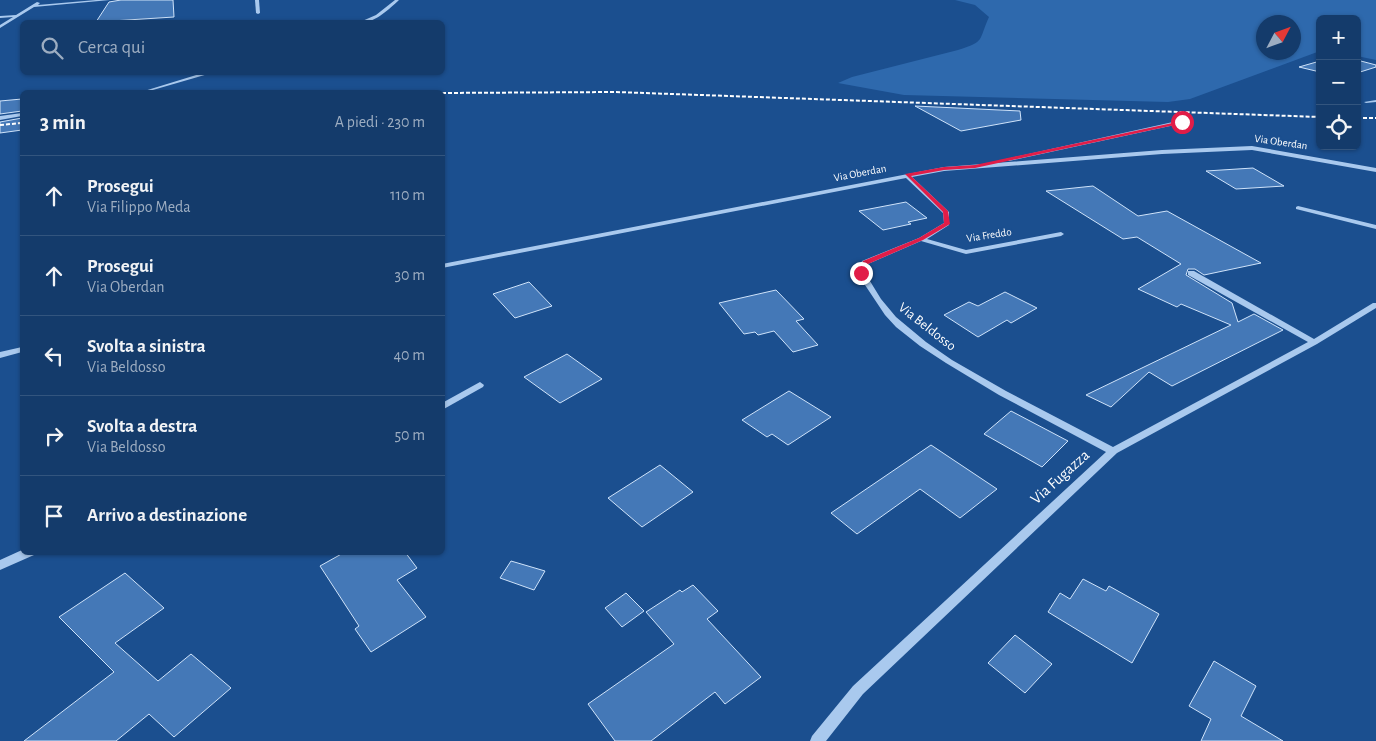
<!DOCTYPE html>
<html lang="it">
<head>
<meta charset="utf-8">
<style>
  :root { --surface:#143b6b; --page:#214673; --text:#f1f3f6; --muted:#9dadc1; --line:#33557e }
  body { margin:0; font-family:"Alegreya Sans",sans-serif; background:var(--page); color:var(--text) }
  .controls { position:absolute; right:15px; top:15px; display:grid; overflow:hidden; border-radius:8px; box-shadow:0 1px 4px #0004 }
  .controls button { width:45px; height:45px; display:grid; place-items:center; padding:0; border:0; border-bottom:1px solid var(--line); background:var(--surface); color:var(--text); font:25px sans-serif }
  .compass { position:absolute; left:1256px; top:15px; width:45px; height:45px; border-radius:50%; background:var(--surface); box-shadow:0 1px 4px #0004; rotate:49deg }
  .stop { position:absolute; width:15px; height:15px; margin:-11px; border:4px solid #e11d48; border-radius:50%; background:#fff }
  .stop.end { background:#e11d48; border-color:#fff; box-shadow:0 1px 5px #0008 }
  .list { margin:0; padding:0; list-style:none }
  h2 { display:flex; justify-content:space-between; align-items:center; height:65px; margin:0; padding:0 20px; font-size:21px }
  h2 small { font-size:16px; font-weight:400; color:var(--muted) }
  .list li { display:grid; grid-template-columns:32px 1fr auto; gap:15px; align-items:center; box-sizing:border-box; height:80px; padding:0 20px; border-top:1px solid var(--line) }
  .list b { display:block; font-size:19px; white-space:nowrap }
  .list p { margin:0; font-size:16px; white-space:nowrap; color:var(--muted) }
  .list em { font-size:16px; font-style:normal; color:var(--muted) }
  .icon { flex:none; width:28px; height:28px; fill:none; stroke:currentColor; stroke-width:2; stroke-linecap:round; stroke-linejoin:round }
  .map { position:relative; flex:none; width:1376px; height:741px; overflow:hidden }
  .search { position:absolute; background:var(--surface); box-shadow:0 1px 4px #0004; left:20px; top:20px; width:425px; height:55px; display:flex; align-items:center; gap:12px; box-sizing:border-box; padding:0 18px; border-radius:8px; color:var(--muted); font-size:19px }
  .panel { position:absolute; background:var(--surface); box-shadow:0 1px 4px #0004; left:20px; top:90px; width:425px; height:465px; border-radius:8px }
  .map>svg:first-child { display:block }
  .green { fill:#2e69ad; fill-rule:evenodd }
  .building { fill:#4478b7; stroke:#cfe3fa }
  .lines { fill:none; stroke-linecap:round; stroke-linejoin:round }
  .minor { fill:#a9c9ee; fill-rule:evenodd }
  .rail { stroke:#fff; stroke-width:2; stroke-dasharray:4 2; stroke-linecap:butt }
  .route { fill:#e11d48 }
  .labels { text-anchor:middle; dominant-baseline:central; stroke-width:4; stroke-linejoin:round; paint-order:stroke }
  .far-street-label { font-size:11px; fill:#fff; stroke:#1b4f8f }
  .street-label { font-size:14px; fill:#fff; stroke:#1b4f8f }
  .near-street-label { font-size:16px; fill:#fff; stroke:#1b4f8f }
</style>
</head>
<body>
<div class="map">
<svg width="1376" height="741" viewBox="0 0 1376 741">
  <rect width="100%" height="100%" fill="#1b4f8f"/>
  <path class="green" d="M955 0H1376V60L1357 56V19H1320V51L1190 99 1168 102 904 95 838 83 852 77 958 50C986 41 978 41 989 17L975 5ZM1264 22H1294V52H1264Z"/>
  <g class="building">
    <polygon points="121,0 173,0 174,17 96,22 109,2"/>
    <polygon points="1357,60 1376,65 1376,67 1357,73"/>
    <polygon points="1320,61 1320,72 1299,67"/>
    <polygon points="22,99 22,111 0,114 0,101"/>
    <polygon points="915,106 1020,111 1021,120 961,131"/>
    <polygon points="22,118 22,130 0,133 0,122"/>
    <polygon points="1253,168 1284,186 1236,189 1206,171"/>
    <polygon points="1093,186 1138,216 1167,211 1261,263 1204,275 1195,269 1188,269 1186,275 1232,303 1238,322 1254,314 1283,330 1172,386 1149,372 1111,407 1086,395 1231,325 1181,304 1177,307 1138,289 1181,264 1137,237 1123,239 1046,191"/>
    <polygon points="906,202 927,218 908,222 911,224 883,230 859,211"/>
    <polygon points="529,282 552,306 515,318 493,294"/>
    <polygon points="776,290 804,319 796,321 818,345 793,352 774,331 758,335 755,332 744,334 719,303"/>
    <polygon points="1005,292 1037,308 1011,323 1007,320 978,337 944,315 969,302 978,306"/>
    <polygon points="567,354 602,379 560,403 524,377"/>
    <polygon points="789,391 831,417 788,445 772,434 767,437 742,420"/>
    <polygon points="1011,411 1068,441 1042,467 984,434"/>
    <polygon points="931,445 997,489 960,518 920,489 857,534 831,513"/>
    <polygon points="660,465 693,492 642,527 608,498"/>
    <polygon points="345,552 405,552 417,568 397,580 426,617 371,652 355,629 359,626 320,566"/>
    <polygon points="511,561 545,571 534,590 500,578"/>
    <polygon points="125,573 164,608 115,643 158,681 191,654 231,688 174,737 149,714 116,741 24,741 114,672 59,617"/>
    <polygon points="1083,579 1106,591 1109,586 1159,614 1132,663 1048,612 1060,593 1070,599"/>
    <polygon points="693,585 718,611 707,619 761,677 725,704 715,692 651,741 615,741 588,704 674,644 646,612 680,590 682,592"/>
    <polygon points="626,593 644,611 622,627 605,608"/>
    <polygon points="1015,635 1052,664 1025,693 988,663"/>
    <polygon points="1214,661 1256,686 1241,716 1283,741 1201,741 1211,719 1189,706"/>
  </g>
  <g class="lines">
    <g class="minor">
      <polygon points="96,0 110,0 34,7 0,28 0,25 13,17 0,18 0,16 16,15 37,2 40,3 38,5"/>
      <polygon points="255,0 259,0 260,13 258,14 256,13"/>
      <path d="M395 0H399C389 9 374 24 360 22L376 15Z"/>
      <polygon points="206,72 215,72 146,92 141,92"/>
      <polygon points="1376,100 1376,102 1366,103 1364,102"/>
      <polygon points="22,113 22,116 0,120 0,116"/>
      <polygon points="1182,120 1185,122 1184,123 1009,161 1006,159"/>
      <polygon points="1252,146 1376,168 1376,172 1252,150 1162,154 944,171 912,177 949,212 949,225 927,239 966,250 1061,232 1064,234 1061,236 966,254 921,241 868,264 865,273 881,299 896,317 926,342 952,360 1006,391 1113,447 1308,342 1188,275 1188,271 1194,271 1314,339 1373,303 1376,303 1376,308 1317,344 1117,453 863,694 826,741 810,741 812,736 853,686 1106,452 999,395 946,363 920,346 896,327 885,315 857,273 862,261 919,238 944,223 943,213 906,178 442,268 442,264 944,167 1162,150"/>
      <polygon points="1298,206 1376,225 1376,229 1296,209 1296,207"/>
      <polygon points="22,347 22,352 0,358 0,352"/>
      <polygon points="480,382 484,385 483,387 442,410 442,403"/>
      <polygon points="22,550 22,552 35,552 34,555 0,570 0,560"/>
    </g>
    <g class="rail">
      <polyline points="442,93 616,92 1320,117"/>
      <polyline points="1357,118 1376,118"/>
      <polyline points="0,125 22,123"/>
    </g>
  </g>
  <polygon class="route" points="1182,121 1184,123 975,168 944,170 911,176 948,211 950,224 923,240 868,264 863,274 857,273 863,261 919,238 944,223 943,212 905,174 944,167 975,165"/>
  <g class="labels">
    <g class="far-street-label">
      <text transform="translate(1281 142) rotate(8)">Via Oberdan</text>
      <text transform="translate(860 173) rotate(-11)">Via Oberdan</text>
      <text transform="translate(989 235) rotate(-9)">Via Freddo</text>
    </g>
    <g class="street-label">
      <text transform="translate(927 327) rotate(38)">Via Beldosso</text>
    </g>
    <g class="near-street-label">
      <text transform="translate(1060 477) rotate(-42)">Via Fugazza</text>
    </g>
  </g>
</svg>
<div class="controls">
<button>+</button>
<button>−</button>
<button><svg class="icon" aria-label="locate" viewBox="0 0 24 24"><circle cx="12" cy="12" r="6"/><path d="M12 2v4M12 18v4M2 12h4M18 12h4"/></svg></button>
</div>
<svg class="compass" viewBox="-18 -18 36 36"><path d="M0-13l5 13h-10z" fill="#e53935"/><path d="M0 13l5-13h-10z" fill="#9dadc1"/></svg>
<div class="stop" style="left:1182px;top:122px"></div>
<div class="stop end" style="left:861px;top:273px"></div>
<div class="search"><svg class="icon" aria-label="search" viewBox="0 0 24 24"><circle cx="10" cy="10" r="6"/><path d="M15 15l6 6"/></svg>Cerca qui</div>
<section class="panel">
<h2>3 min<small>A piedi · 230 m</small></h2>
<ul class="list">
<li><svg class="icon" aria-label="ahead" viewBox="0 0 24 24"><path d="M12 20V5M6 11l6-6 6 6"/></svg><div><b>Prosegui</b><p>Via Filippo Meda</p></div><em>110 m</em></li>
<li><svg class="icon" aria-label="ahead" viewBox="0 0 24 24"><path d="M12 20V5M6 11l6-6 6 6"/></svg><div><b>Prosegui</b><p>Via Oberdan</p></div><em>30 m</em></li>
<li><svg class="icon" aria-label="left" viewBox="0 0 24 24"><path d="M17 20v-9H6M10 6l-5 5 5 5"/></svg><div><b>Svolta a sinistra</b><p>Via Beldosso</p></div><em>40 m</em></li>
<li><svg class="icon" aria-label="right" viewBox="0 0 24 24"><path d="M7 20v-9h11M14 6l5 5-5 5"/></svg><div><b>Svolta a destra</b><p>Via Beldosso</p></div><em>50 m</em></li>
<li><svg class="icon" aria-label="arrive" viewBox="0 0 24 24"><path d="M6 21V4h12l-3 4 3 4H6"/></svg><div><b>Arrivo a destinazione</b></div></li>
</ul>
</section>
</div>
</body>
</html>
